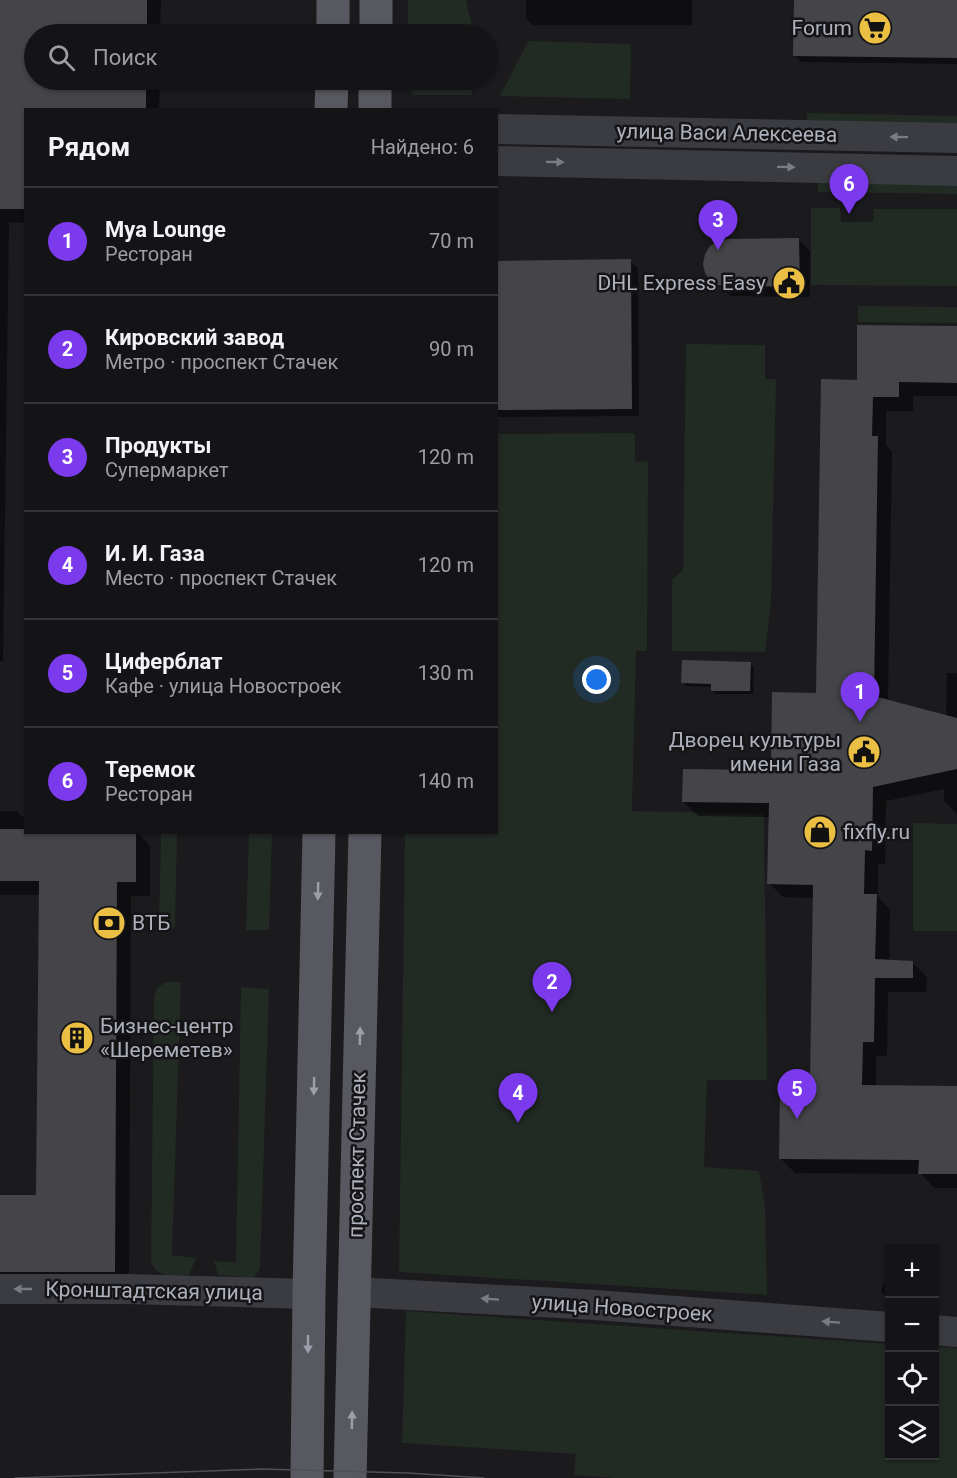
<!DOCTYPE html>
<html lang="ru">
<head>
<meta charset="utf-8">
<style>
  :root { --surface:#141416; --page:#212123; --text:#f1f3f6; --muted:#9d9ea1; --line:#333335; --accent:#7c3aed }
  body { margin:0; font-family:Roboto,sans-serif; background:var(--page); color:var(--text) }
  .controls { position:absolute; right:18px; bottom:18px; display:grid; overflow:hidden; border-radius:0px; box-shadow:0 2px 4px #0004 }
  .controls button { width:54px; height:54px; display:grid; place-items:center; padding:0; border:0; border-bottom:2px solid var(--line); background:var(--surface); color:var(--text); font:30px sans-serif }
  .you { position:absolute; left:597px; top:680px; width:21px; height:21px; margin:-15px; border:4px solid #fff; border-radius:50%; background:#1a73e8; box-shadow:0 0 0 9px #1a73e833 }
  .badge { display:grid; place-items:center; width:39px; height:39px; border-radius:50%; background:var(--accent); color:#fff; font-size:20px; font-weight:700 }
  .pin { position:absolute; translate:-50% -50px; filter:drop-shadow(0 2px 3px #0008) }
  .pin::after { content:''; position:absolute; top:32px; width:21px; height:18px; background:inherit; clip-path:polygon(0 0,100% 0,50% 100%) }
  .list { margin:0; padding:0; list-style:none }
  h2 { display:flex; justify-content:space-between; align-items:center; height:78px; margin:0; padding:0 24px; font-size:26px }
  h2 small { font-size:20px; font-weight:400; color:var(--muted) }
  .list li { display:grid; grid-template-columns:39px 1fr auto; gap:18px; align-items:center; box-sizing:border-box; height:108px; padding:0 24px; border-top:2px solid var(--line) }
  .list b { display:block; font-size:22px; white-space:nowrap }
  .list p { margin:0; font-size:20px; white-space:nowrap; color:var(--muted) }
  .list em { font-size:20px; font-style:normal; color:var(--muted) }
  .icon { flex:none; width:33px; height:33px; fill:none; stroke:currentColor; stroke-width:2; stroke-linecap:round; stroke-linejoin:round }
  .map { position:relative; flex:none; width:957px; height:1478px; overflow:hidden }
  .search { position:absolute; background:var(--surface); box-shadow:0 2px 4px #0004; left:24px; top:24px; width:474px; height:66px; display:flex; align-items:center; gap:15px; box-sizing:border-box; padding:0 21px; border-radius:33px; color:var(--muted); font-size:22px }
  .panel { position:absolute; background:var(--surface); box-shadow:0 2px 4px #0004; left:24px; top:108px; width:474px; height:726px; border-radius:0px }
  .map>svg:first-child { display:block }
  .green { fill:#222a24 }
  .shadow { fill:#0007 }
  .building { fill:#454549 }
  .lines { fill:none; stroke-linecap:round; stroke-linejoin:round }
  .minor { stroke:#3b3c41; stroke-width:30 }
  .major { stroke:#585960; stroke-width:33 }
  .tram { stroke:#4f5056; stroke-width:1.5 }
  .oneway { fill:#7a7c84 }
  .oneway2 { fill:#9d9fa9 }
  .labels { text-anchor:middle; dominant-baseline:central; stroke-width:5; stroke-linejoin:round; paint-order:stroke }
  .poi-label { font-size:21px; fill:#aeb1bb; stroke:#151518; text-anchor:end }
  .street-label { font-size:21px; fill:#aeb1bb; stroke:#151518 }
</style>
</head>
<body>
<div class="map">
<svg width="957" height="1478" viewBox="0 0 957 1478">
  <rect width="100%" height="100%" fill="#1b1a1d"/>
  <g class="green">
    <polygon points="408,0 466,0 474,34 408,34"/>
    <polygon points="528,41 631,44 630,99 500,96"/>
    <polygon points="409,80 474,80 471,95 413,95"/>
    <polygon points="807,113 957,116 957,127 807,124"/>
    <polygon points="818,183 957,185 957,194 818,192"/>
    <polygon points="811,208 840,208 841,222 873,222 874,209 957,209 957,286 811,285"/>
    <polygon points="858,306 957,307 957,323 858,322"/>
    <polygon points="686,344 765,345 765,379 776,379 771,601 765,652 672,651 672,580 683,570"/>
    <polygon points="635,433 635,462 648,461 647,651 636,651 632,811 764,814 767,1080 707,1080 704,1167 759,1171 765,1206 767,1295 399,1272 405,833 496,832 497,434"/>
    <polygon points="913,823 957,824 957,931 913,931"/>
    <polygon points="161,833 177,833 175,928 159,927"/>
    <polygon points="249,833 272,833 269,930 246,930"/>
    <path d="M166 982H181L172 1255 196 1258 189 1275C173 1275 158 1279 151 1262L154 997 157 988Z"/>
    <polygon points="241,987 269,989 260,1269 254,1278 218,1275 214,1261 236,1262"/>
    <polygon points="406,1311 889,1344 890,1456 934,1456 935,1347 957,1348 957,1478 616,1478 574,1475 576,1454 402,1443"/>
  </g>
  <g class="shadow">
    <polygon points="0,0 161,0 160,34 34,34 34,80 160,80 159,110 26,110 26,223 9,222 3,661 0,661"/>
    <polygon points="526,0 692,0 692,25 533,25 526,18"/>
    <polygon points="795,0 957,0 957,64 802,62 794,55"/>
    <polygon points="799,240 810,251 810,297 731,296 712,279"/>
    <polygon points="630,261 638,268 639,416 496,417 496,262"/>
    <polygon points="957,327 957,396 913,396 913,411 886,411 886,445 892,452 888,701 946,716 947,673 957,673 957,814 944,801 944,789 886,801 885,864 878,864 878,897 890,910 889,962 913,963 927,977 926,992 888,992 887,1056 876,1056 876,1087 957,1088 957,1188 934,1188 921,1174 795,1173 781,1159 811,1086 814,898 783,897 769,883 771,817 698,816 684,802 773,771 818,694 858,381"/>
    <polygon points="751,664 754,667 753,694 715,694 712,691 712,687 686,686 683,682"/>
    <polygon points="0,811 17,811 26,820 26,832 137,832 150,846 150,896 131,896 129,1286 0,1285 0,1197 38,1197 40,895 0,895"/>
    <polygon points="890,1280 890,1302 881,1291 883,1284"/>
  </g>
  <g class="building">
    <polygon points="0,0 147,0 147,34 34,34 34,80 146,80 146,110 26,110 26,209 0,209"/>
    <polygon points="794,0 957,0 957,58 793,56"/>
    <polygon points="799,238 800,286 728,287 718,285 710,280 705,273 703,264 705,254 710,246 718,241 727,239"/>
    <polygon points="631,259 632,409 496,410 496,261"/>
    <polygon points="857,325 957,326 957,383 899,382 899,397 873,397 872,436 878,436 874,696 957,718 957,769 873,787 872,851 865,850 864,894 877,894 875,959 913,961 913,978 875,978 874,1042 863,1042 862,1085 957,1086 957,1174 918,1174 919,1160 779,1159 780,1084 810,1084 813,885 767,884 769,803 682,802 683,769 771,770 772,692 816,693 821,379 857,380"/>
    <polygon points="682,660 751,662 750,691 711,691 711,684 681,683"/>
    <polygon points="0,829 26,829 26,832 136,832 136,882 117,882 115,1272 0,1272 0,1195 36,1195 39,881 0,881"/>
  </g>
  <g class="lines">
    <g class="minor">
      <polyline points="496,129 957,138"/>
      <polyline points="496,161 957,171"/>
      <polyline points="0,1289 127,1289 309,1294"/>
      <polyline points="354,1292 595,1305 890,1327"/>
      <polyline points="934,1330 957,1332"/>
    </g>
    <g class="major">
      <polyline points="333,34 333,0"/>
      <polyline points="376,34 376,0"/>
      <polyline points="331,110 332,80"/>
      <polyline points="375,110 375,80"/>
      <polyline points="307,1478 309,1294 319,832"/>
      <polyline points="350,1478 365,832"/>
    </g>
    <polyline class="tram" points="15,1478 262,1469 408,1473 484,1478"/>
  </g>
  <defs><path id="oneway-solid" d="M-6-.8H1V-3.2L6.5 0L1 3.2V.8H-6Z" transform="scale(1.5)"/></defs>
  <g class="oneway">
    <use href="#oneway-solid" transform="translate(899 137) rotate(-179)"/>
    <use href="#oneway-solid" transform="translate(555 162) rotate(1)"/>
    <use href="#oneway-solid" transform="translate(786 167) rotate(1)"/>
    <use href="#oneway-solid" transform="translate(23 1289) rotate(180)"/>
    <use href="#oneway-solid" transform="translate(490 1299) rotate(-176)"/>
    <use href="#oneway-solid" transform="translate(831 1322) rotate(-176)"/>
  </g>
  <g class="oneway2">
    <use href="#oneway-solid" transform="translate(318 891) rotate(91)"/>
    <use href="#oneway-solid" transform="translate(360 1036) rotate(-89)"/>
    <use href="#oneway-solid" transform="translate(314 1086) rotate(91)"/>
    <use href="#oneway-solid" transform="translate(308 1344) rotate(90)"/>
    <use href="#oneway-solid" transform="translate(352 1420) rotate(-89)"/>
  </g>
  <defs>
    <g id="supermarket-disc" transform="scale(1.725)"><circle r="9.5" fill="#ebbf44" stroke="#151518"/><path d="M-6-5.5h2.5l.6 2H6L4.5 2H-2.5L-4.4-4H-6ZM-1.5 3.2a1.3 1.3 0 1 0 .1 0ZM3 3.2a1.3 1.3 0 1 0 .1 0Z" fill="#111"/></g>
    <g id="civic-disc" transform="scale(1.725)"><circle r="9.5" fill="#ebbf44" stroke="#151518"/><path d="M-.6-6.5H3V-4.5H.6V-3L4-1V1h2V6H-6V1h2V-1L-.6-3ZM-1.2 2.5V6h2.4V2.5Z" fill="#111"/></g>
    <g id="shop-disc" transform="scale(1.725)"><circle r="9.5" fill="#ebbf44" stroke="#151518"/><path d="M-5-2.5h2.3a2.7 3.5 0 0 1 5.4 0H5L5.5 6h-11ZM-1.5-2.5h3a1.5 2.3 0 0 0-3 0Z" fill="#111"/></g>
    <g id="bank-disc" transform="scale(1.725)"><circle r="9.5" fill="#ebbf44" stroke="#151518"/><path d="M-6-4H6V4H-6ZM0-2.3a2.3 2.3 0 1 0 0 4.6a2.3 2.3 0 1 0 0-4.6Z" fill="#111"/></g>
    <g id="building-disc" transform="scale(1.725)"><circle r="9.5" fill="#ebbf44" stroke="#151518"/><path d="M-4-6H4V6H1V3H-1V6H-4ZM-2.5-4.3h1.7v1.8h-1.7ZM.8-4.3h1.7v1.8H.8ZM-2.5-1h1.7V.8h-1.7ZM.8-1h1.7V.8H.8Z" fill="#111"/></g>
  </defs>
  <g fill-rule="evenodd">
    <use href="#supermarket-disc" x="875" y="28"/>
    <use href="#civic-disc" x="789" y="283"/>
    <use href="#civic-disc" x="864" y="752"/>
    <use href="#shop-disc" x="820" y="832"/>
    <use href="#bank-disc" x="109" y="923"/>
    <use href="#building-disc" x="77" y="1038"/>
  </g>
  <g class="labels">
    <g class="poi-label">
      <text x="852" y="28">Forum</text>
      <text x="766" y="283">DHL Express Easy</text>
      <text x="841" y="740">Дворец культуры<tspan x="841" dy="24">имени Газа</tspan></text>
      <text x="843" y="832" text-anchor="start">fixfly.ru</text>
      <text x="132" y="923" text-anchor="start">ВТБ</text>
      <text x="100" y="1026" text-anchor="start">Бизнес-центр<tspan x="100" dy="24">«Шереметев»</tspan></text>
    </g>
    <g class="street-label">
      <text transform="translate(727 133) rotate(1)">улица Васи Алексеева</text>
      <text transform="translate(357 1155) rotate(-89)">проспект Стачек</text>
      <text transform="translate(154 1291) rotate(1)">Кронштадтская улица</text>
      <text transform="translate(622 1308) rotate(4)">улица Новостроек</text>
    </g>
  </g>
</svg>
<div class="controls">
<button>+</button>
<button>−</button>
<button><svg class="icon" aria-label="locate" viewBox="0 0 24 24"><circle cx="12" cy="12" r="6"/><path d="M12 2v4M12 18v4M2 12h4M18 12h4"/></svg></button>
<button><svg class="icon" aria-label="layers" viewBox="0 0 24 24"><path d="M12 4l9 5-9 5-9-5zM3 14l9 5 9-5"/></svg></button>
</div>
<div class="you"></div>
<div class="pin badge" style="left:860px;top:722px">1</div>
<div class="pin badge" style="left:552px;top:1012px">2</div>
<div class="pin badge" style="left:718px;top:250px">3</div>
<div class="pin badge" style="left:518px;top:1123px">4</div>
<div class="pin badge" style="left:797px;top:1119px">5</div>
<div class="pin badge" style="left:849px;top:214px">6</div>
<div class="search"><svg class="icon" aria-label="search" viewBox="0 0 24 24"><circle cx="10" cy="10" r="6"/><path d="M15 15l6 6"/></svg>Поиск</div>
<section class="panel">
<h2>Рядом<small>Найдено: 6</small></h2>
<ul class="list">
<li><span class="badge">1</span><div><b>Mya Lounge</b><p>Ресторан</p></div><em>70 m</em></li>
<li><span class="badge">2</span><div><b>Кировский завод</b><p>Метро · проспект Стачек</p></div><em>90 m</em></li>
<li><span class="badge">3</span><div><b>Продукты</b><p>Супермаркет</p></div><em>120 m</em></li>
<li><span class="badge">4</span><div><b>И. И. Газа</b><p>Место · проспект Стачек</p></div><em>120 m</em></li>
<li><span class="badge">5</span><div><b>Циферблат</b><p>Кафе · улица Новостроек</p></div><em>130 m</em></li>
<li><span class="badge">6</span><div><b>Теремок</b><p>Ресторан</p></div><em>140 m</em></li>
</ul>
</section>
</div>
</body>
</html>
